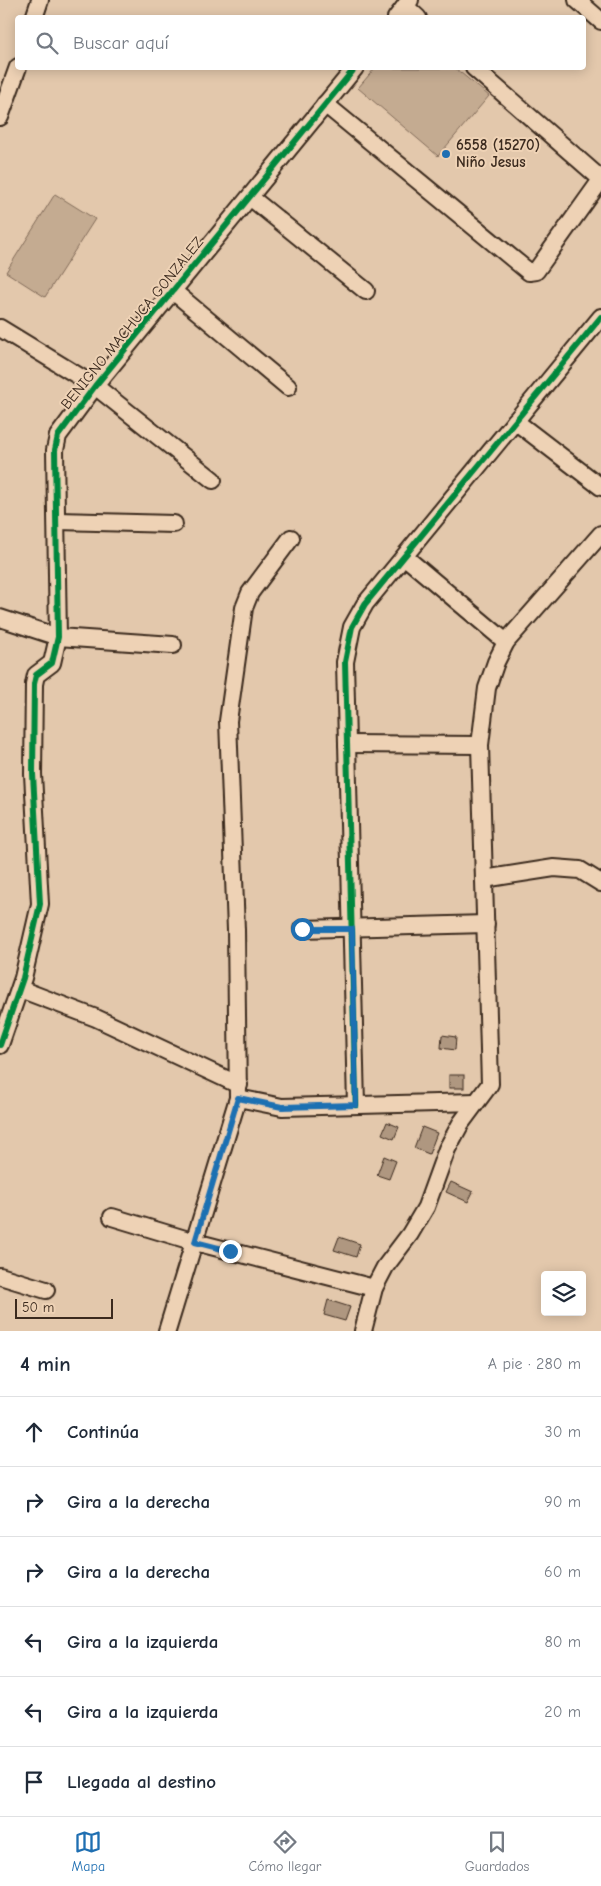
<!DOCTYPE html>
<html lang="es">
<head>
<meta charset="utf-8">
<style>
  :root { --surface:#fff; --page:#f6f6f7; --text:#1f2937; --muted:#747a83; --line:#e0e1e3; --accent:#1f6fb2 }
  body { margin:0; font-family:"Comic Neue",sans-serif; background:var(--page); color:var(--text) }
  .controls { position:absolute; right:15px; bottom:15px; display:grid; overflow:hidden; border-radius:5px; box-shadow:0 2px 12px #0003 }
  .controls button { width:45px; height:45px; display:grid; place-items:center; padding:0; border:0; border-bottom:1px solid var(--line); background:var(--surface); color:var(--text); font:25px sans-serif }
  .scale { position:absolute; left:15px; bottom:12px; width:98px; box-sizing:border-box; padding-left:5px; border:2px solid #3b2a1e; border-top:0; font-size:14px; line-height:18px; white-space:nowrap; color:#3b2a1e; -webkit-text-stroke:4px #eed2b5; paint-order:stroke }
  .stop { position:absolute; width:15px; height:15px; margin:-11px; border:4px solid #1f6fb2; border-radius:50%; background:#fff }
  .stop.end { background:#1f6fb2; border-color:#fff; box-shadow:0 1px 5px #0008 }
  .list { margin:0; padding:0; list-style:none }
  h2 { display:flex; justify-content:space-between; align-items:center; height:65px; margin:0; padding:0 20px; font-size:21px }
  h2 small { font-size:16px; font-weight:400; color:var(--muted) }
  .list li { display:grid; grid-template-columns:32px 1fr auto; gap:15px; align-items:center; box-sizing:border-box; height:70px; padding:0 20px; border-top:1px solid var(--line) }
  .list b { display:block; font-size:19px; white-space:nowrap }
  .list em { font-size:16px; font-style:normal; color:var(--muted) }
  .icon { flex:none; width:28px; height:28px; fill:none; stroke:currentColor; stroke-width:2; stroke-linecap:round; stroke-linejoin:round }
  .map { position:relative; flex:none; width:601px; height:1331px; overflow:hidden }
  .search { position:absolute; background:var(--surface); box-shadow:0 2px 12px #0003; left:15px; right:15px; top:15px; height:55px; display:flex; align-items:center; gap:12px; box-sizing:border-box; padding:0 18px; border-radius:5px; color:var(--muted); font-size:19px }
  .sheet { height:485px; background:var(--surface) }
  nav { display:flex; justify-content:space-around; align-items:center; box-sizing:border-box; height:70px; border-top:1px solid var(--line); background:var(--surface); font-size:14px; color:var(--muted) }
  nav a { display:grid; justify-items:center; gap:2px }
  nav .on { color:var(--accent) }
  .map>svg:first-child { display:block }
  .green { fill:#c4ab91; stroke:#806a58 }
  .building { fill:#af9780; stroke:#3b2a1e }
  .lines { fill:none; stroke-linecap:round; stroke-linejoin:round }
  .street-casing { stroke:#3b2a1e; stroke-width:20 }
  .street { stroke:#eed2b5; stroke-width:16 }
  .cycleway-casing { stroke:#eed2b5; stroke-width:9 }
  .cycleway { stroke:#00873e; stroke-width:6 }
  .route { stroke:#1f6fb2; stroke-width:6 }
  .poi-dot { fill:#1f6fb2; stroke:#eed2b5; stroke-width:2 }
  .labels { text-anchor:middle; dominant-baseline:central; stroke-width:4; stroke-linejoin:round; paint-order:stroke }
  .poi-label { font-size:15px; font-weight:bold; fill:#3b2a1e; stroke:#eed2b5; text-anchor:start }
  .street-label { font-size:15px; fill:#3b2a1e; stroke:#eed2b5 }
</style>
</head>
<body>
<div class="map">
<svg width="601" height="1331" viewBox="0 0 601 1331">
  <rect width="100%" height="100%" fill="#e3c8ac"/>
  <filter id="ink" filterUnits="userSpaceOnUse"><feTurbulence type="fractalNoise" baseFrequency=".02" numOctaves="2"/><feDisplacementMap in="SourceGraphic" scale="10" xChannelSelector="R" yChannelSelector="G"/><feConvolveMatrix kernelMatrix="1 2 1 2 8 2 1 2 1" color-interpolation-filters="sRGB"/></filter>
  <g filter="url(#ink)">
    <g class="green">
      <polygon points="375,68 455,68 489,96 438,156 358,88"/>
      <polygon points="55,194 95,219 45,297 6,272"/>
    </g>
    <g class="building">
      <polygon points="442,1035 456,1037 455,1050 441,1048"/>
      <rect x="449" y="1075" width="15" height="13"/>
      <polygon points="387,1122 399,1127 394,1139 382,1134"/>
      <polygon points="422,1127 437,1133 429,1154 414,1148"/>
      <polygon points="384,1156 396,1161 389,1179 377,1175"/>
      <polygon points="451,1182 473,1192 468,1202 446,1192"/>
      <polygon points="339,1237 360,1244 356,1257 334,1250"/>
      <polygon points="328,1300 350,1307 345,1321 324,1315"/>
    </g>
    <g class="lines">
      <g class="street-casing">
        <g id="street">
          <polyline points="577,0 601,21"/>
          <polyline points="405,6 418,18"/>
          <polyline points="34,18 40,0"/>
          <polyline points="396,18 410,0"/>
          <polyline points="474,68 601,179"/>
          <polyline points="325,104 529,272 536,271 601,180"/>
          <polyline points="0,117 18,67"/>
          <polyline points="250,197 366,291"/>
          <polyline points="173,291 288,387"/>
          <polyline points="0,328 95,386 213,480"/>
          <polyline points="515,421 601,487"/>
          <polyline points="58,521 174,524"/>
          <polyline points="405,557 506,642"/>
          <polyline points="0,618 58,637 173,645"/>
          <polyline points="347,744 480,745"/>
          <polyline points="484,879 554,868 580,870 601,883"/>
          <polyline points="302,929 486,924"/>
          <polyline points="20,989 96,1018 239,1085"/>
          <polyline points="0,1045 23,978 40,904 33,774 34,684 36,675 52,663 58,637 55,450 58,436 95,386 355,68"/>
          <polyline points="238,1098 282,1107 476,1102"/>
          <polyline points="356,1105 345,662 352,627 365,604 601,317"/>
          <polyline points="112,1217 195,1242 374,1288"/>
          <polyline points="0,1276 46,1290"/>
          <polyline points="167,1331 238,1098 236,930 228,721 244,608 250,593 291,538"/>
          <polyline points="363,1331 374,1288 385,1267 410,1234 426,1207 447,1149 461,1123 490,1084 480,745 487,688 496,662 506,642 601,534"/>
        </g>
      </g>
      <use href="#street" class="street"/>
      <g class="cycleway-casing">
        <g id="cycleway">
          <polyline points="0,1045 23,978 40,904 33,774 34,684 36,675 52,663 58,637 55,450 58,436 95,386 355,68"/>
          <polyline points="356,1105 345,662 352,627 365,604 601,317"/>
        </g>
      </g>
      <use href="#cycleway" class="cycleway"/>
    </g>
  </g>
  <g class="lines" filter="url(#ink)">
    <polyline class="route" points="230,1251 195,1242 238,1098 282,1107 356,1105 352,929 302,929"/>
  </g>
  <circle class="poi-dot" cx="446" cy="154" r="5"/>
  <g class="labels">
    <g class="poi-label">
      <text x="456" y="145">6558 (15270)<tspan x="456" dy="17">Niño Jesus</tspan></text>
    </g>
    <g class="street-label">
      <text transform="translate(132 323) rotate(-51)">BENIGNO MACHUCA GONZALEZ</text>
    </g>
  </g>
</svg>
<div class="controls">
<button><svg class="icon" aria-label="layers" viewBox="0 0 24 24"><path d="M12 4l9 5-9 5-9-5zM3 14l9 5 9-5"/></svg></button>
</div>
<div class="scale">50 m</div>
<div class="stop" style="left:302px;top:929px"></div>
<div class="stop end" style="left:230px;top:1251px"></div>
<div class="search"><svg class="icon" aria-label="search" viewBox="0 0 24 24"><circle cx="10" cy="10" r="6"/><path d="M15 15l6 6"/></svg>Buscar aquí</div>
</div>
<section class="sheet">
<h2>4 min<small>A pie · 280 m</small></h2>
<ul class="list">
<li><svg class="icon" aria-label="ahead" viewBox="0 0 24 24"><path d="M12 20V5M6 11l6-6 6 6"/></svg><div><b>Continúa</b></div><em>30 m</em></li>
<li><svg class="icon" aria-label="right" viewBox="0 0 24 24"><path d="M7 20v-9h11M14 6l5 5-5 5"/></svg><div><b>Gira a la derecha</b></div><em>90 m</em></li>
<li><svg class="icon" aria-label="right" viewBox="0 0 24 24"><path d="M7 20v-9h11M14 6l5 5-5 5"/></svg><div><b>Gira a la derecha</b></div><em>60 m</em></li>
<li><svg class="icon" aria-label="left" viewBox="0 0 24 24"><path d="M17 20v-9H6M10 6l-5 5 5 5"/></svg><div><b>Gira a la izquierda</b></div><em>80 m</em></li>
<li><svg class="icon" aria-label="left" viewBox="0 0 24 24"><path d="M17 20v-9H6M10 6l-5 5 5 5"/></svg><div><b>Gira a la izquierda</b></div><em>20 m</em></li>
<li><svg class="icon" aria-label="arrive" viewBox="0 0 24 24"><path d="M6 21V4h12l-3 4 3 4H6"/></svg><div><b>Llegada al destino</b></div></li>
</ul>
</section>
<nav>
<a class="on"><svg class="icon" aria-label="map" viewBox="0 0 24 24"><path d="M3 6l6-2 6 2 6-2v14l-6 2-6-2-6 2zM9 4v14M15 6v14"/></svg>Mapa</a>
<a><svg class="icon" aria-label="directions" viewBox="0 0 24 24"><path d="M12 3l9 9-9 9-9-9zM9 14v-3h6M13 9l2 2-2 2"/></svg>Cómo llegar</a>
<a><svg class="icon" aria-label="saved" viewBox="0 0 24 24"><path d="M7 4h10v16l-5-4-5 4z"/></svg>Guardados</a>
</nav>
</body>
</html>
